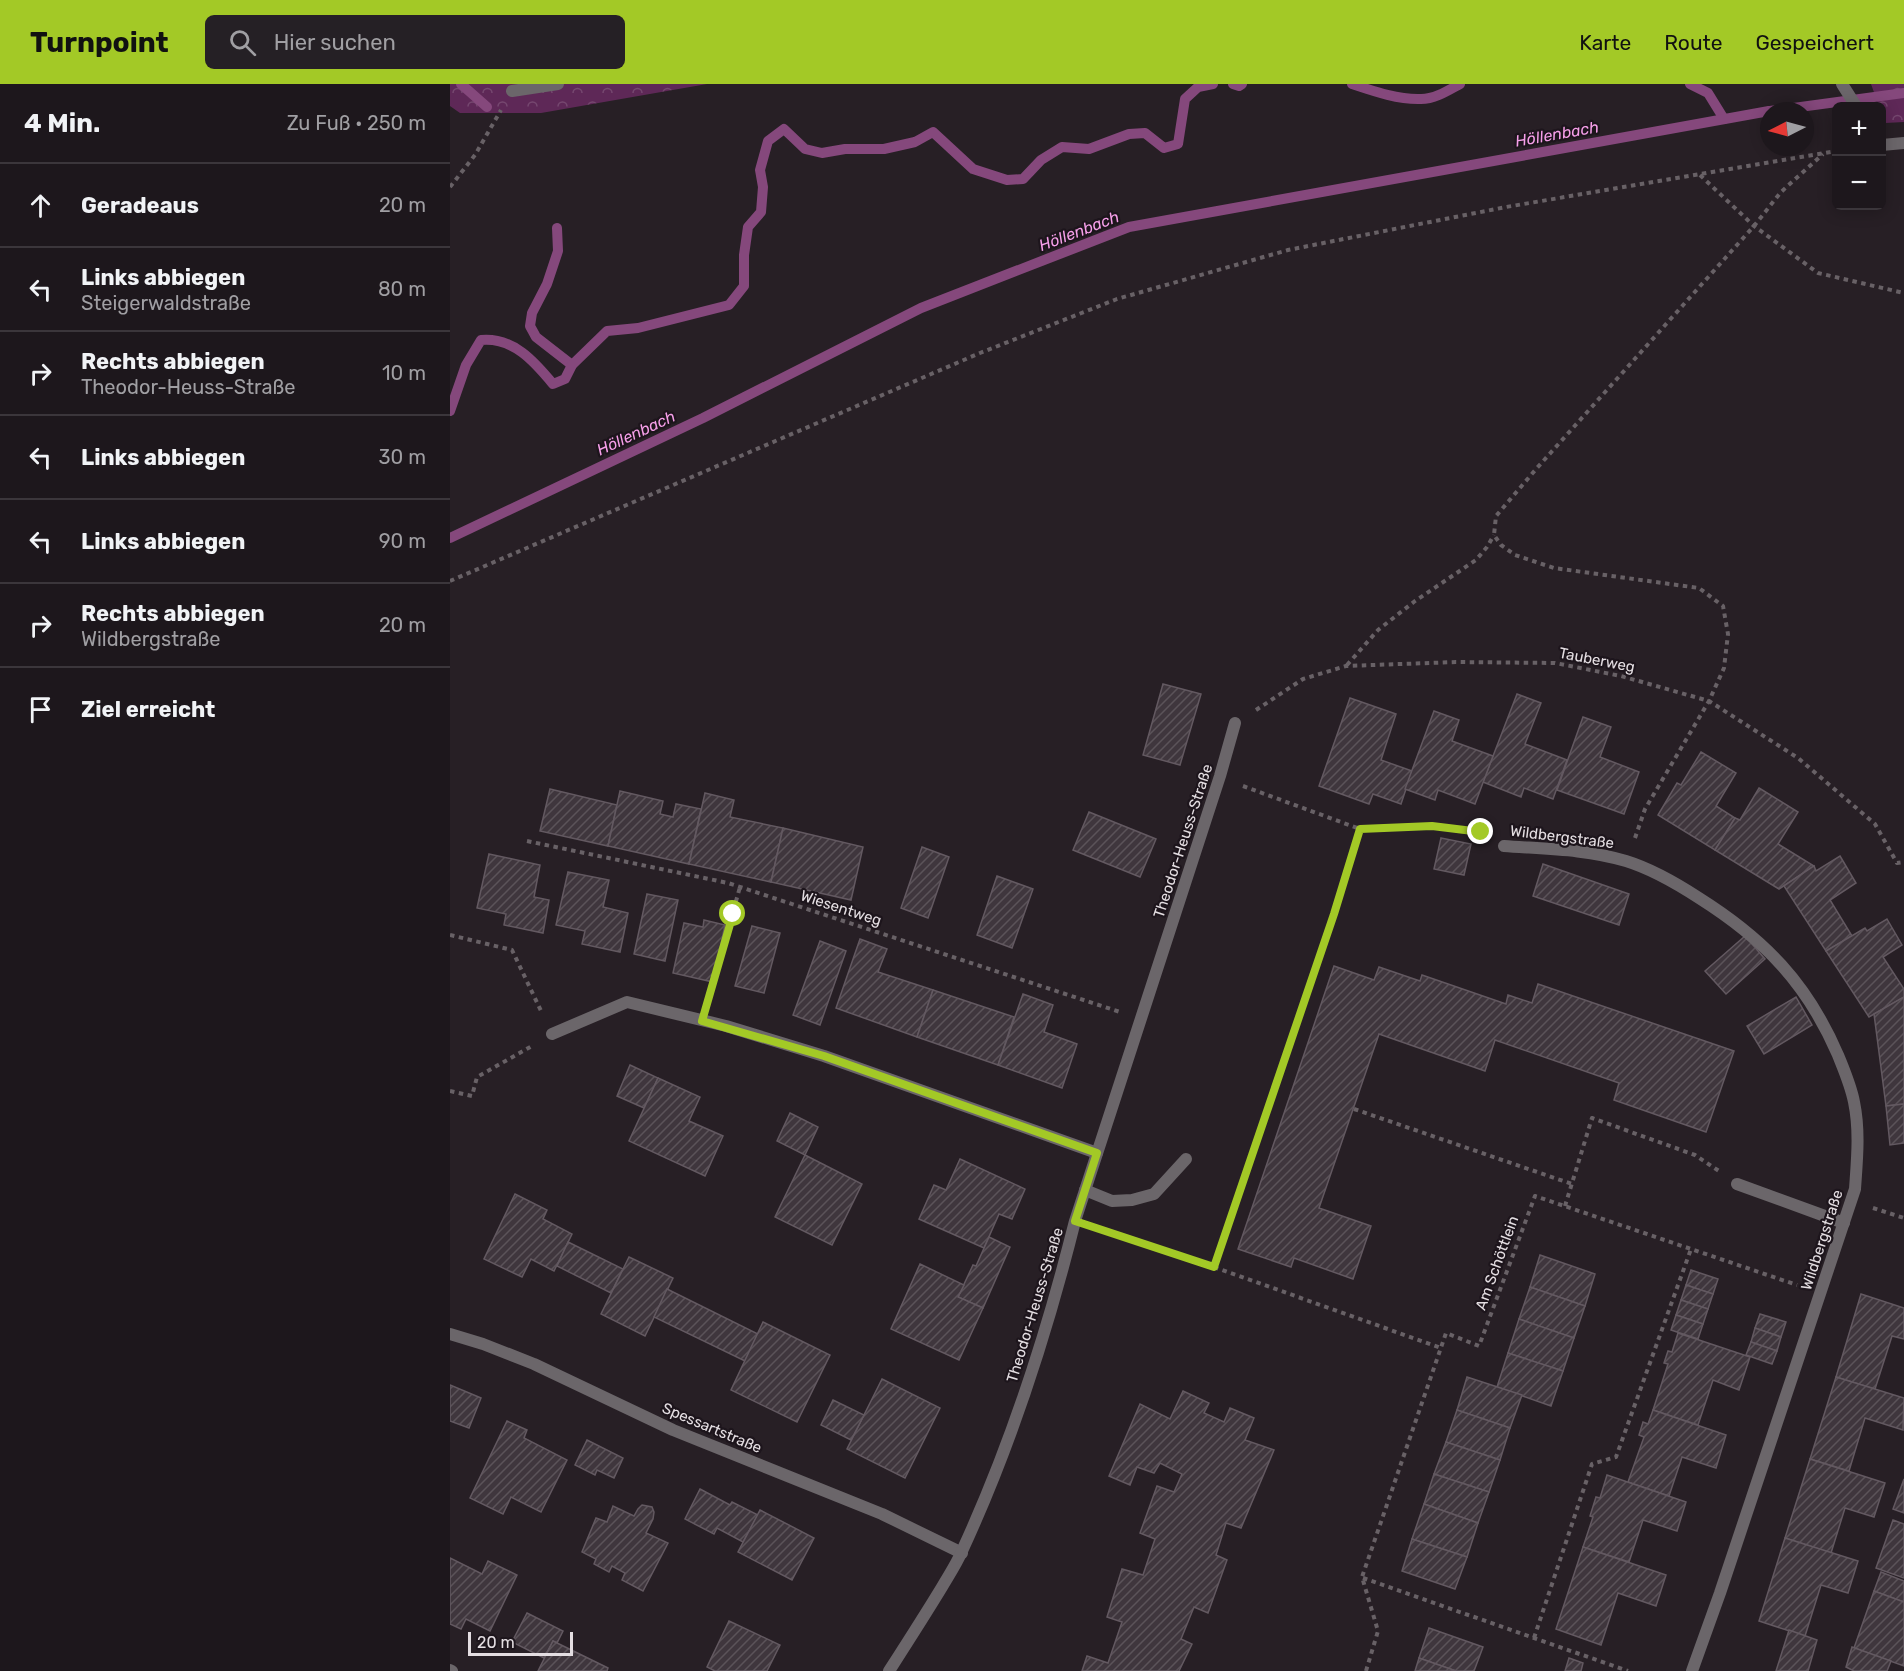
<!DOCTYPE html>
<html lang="de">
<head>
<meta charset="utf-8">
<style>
  :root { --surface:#1d171c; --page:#252025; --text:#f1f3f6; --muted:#a09fa3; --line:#3b363b; --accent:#a3c926 }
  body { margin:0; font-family:Rubik,sans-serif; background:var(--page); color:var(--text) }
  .controls { position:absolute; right:18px; top:18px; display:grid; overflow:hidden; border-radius:9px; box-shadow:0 3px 15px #0003 }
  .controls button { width:54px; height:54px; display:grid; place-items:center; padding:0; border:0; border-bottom:2px solid var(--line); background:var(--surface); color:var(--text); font:30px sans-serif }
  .compass { position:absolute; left:1310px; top:18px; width:54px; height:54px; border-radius:50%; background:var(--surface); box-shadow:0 3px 15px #0003; rotate:264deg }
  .scale { position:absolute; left:18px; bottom:15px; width:105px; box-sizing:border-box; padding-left:6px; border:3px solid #e4dee2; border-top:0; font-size:16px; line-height:21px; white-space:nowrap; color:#e4dee2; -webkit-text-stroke:4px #1d151c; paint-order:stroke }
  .stop { position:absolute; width:18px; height:18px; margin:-14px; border:4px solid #a3c926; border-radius:50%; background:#fff }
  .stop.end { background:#a3c926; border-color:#fff; box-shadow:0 2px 6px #0008 }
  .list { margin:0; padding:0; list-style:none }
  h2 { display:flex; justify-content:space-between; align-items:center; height:78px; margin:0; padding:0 24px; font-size:26px }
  h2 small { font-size:20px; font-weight:400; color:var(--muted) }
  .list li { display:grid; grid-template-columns:39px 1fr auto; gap:18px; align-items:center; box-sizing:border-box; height:84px; padding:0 24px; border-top:2px solid var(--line) }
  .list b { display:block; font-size:22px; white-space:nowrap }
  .list p { margin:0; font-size:20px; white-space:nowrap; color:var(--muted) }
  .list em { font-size:20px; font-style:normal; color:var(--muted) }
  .icon { flex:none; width:33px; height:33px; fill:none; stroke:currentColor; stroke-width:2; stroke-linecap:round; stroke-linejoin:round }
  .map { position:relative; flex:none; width:1454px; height:1587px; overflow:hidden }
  header { display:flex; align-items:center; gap:36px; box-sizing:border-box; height:84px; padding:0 30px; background:var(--accent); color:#111 }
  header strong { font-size:28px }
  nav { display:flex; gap:33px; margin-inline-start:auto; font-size:21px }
  .search { width:420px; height:54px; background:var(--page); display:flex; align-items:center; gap:15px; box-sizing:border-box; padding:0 21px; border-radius:9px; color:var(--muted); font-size:22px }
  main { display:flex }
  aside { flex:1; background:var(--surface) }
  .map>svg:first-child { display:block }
  .forest { fill:url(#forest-crowns) }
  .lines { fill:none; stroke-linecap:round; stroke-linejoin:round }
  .stream { stroke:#85487c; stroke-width:10 }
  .building { fill:url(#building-hatch); stroke:#635961; stroke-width:1.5 }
  .path { stroke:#686166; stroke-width:4; stroke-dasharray:4.5 4.5; stroke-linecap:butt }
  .lane { stroke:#6b666a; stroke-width:12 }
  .street { stroke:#6b666a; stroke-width:12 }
  .route { stroke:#a3c926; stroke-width:8 }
  .labels { text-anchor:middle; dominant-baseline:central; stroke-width:4.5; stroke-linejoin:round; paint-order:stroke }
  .street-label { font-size:15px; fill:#e4dee2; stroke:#1d151c }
  .water-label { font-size:16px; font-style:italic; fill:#f69fe9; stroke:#1d151c }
</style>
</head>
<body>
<header>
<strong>Turnpoint</strong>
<div class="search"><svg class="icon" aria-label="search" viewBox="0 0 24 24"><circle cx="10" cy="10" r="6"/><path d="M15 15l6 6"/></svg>Hier suchen</div>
<nav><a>Karte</a><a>Route</a><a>Gespeichert</a></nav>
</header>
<main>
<aside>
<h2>4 Min.<small>Zu Fuß · 250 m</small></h2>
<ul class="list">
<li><svg class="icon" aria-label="ahead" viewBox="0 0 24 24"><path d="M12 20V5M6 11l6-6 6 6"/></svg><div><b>Geradeaus</b></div><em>20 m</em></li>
<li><svg class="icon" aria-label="left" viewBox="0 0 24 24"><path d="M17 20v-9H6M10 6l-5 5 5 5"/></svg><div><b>Links abbiegen</b><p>Steigerwaldstraße</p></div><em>80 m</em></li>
<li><svg class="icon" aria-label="right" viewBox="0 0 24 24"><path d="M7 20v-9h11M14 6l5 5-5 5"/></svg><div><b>Rechts abbiegen</b><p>Theodor-Heuss-Straße</p></div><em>10 m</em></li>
<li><svg class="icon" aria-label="left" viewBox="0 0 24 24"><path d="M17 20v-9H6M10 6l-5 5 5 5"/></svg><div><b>Links abbiegen</b></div><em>30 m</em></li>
<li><svg class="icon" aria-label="left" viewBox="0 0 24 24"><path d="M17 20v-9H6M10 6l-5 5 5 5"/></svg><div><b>Links abbiegen</b></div><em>90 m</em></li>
<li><svg class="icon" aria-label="right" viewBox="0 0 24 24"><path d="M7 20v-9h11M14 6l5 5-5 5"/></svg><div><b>Rechts abbiegen</b><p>Wildbergstraße</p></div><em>20 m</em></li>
<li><svg class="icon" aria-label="arrive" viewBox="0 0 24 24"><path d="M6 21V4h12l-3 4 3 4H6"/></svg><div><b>Ziel erreicht</b></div></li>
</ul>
</aside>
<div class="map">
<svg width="1454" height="1587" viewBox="0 0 1454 1587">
  <defs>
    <pattern id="forest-crowns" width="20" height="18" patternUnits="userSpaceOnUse" patternTransform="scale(1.5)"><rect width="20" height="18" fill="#5e2857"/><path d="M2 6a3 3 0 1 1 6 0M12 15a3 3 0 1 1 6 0" fill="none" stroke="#75476f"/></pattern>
    <pattern id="building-hatch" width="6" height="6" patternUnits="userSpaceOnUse" patternTransform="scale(1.5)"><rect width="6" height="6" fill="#3f363d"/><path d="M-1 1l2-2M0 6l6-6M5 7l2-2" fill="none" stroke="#5b5359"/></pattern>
  </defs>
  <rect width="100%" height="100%" fill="#271f25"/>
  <g class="forest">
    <polygon points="0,0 257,0 91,29 10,29 0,22"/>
    <polygon points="1421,0 1454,0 1454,38 1435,39 1432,30 1432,22 1429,22"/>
  </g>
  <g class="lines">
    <g class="stream">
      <polyline points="11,0 37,23"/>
      <polyline points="783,0 789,2 792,0"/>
      <path d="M902 0C923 7 949 16 971 15 985 15 999 6 1010 0"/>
      <polyline points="1240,0 1258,9 1274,35"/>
      <polyline points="1320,27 1454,9"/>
      <polyline points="107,144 108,167 97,200 82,229 80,242 86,253 122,281"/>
      <path d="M0 327 16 281 31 256C63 253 84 277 103 300L115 295 122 281 157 247 188 244 279 221 294 202V171L298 143 311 128 313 103 310 86 318 57 334 45 355 65 372 69 395 65H434L465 58 483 48 523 85 557 96 573 95 591 76 612 63 639 65 679 50 695 49 714 64 728 60 735 15 748 3 763 0"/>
      <polyline points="0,454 253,334 471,224 679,143 1319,27"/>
    </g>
  </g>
  <g class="building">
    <polygon points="713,600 751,610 730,681 693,671"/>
    <polygon points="1067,610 1091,619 1075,660 1117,676 1103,715 1074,704 1071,713 1033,698"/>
    <polygon points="900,614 946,630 931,676 962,687 951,720 923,710 919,720 869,702"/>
    <polygon points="984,627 1009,636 1002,657 1043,672 1025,720 988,706 985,716 955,705"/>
    <polygon points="1133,633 1161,643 1150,673 1189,688 1174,730 1107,706"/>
    <polygon points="1251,668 1286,689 1266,722 1285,734 1265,766 1208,731 1227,699 1231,701"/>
    <polygon points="1309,704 1348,728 1328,760 1364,782 1329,805 1265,766 1285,734 1290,736"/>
    <polygon points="100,705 167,721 158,762 90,747"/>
    <polygon points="170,707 213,717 210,730 223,733 226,720 251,725 239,780 158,762"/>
    <polygon points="255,709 284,716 280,733 333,744 321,798 239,780"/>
    <polygon points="639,728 706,755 690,793 623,766"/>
    <polygon points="333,744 413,763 401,816 321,798"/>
    <polygon points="991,754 1021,760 1014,791 984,785"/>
    <polygon points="472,763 499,773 478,834 451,824"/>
    <polygon points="39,770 90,781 84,813 99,816 93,849 54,841 56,830 27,824"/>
    <polygon points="1390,772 1406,799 1380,816 1402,852 1376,867 1334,802 1364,782 1366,787"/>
    <polygon points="1093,780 1179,810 1169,841 1083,812"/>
    <polygon points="118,788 159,796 153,823 178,829 170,868 132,860 135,847 106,841"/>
    <polygon points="547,792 583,805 562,864 527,851"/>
    <polygon points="197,810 228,816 215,877 184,870"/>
    <polygon points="1437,835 1452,861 1433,873 1454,905 1454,913 1419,933 1376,867 1415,844 1417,847"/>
    <polygon points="254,836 275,841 263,898 223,889 234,839 253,843"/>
    <polygon points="302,842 330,849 314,909 285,902"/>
    <polygon points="1295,852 1315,875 1276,910 1255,887"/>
    <polygon points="410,855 437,865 428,888 483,906 467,953 386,924"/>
    <polygon points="370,857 396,867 370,941 343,931"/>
    <polygon points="884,882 924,896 929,883 970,897 972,891 1056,920 1058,911 1082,919 1088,900 1284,967 1256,1048 1164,1016 1169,999 1045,956 1035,987 929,950 869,1124 921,1142 903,1195 844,1174 841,1183 788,1165"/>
    <polygon points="483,906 564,933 548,981 467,953"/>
    <polygon points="573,910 603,921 594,948 627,960 612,1004 548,981"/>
    <polygon points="1346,913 1362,941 1314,970 1297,942"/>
    <polygon points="1454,913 1454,1020 1436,1022 1424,930"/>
    <polygon points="180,981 208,994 194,1024 167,1012"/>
    <polygon points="208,994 250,1013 239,1037 273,1052 255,1092 179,1057"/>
    <polygon points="1454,1020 1454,1059 1440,1061 1436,1022"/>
    <polygon points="340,1029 368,1043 355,1071 327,1057"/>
    <polygon points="355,1071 412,1100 382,1161 325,1133"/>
    <polygon points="510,1075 575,1105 562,1135 549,1130 534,1164 469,1135 484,1101 496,1106"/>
    <polygon points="65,1110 97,1126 93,1135 122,1150 104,1187 81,1175 72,1193 34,1175"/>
    <polygon points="539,1153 560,1163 533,1224 508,1213 523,1181 526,1182"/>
    <polygon points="118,1158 173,1185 161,1209 107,1182"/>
    <polygon points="1090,1171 1145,1190 1135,1222 1080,1203"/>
    <polygon points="179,1173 223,1194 195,1252 151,1230"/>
    <polygon points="470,1180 514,1201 508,1213 533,1224 509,1276 441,1245"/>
    <polygon points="1241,1186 1268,1195 1263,1210 1236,1201"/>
    <polygon points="1236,1201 1263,1210 1258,1225 1231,1216"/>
    <polygon points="1080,1203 1135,1222 1124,1254 1069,1235"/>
    <polygon points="217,1205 308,1250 295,1277 204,1233"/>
    <polygon points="1411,1210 1454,1224 1454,1255 1442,1252 1425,1305 1386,1293"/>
    <polygon points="1231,1216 1258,1225 1253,1240 1226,1231"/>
    <polygon points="1310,1230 1336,1238 1331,1253 1305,1244"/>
    <polygon points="1226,1231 1253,1240 1248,1255 1221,1246"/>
    <polygon points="1069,1235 1124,1254 1113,1287 1058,1269"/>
    <polygon points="313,1238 380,1271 347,1338 281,1306"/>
    <polygon points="1305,1244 1331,1253 1327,1267 1301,1258"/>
    <polygon points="1228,1249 1300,1273 1289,1306 1263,1296 1248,1341 1203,1326 1218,1280 1214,1279 1218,1267 1222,1268"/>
    <polygon points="1301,1258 1327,1267 1322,1280 1296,1271"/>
    <polygon points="1058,1269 1113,1287 1101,1322 1047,1303"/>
    <polygon points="1017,1293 1072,1311 1060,1344 1007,1326"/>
    <polygon points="1386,1293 1454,1314 1453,1346 1415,1334 1399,1387 1360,1375"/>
    <polygon points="432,1295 490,1324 455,1394 397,1365"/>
    <polygon points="0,1301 31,1314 19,1344 0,1337"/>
    <polygon points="733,1307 759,1319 754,1329 774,1338 780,1324 804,1334 795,1356 824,1366 791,1444 776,1439 766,1471 777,1476 758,1529 744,1523 731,1555 742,1560 729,1587 632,1587 637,1572 658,1579 672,1538 657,1533 672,1485 693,1491 705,1455 690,1449 707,1402 724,1408 732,1390 710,1379 704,1389 687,1383 680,1401 659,1392 690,1320 720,1335"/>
    <polygon points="383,1316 414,1331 401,1356 371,1341"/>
    <polygon points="1007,1326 1060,1344 1050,1376 996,1358"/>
    <polygon points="1203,1326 1276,1351 1266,1384 1232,1373 1219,1412 1178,1398 1194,1353 1189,1351 1193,1338 1198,1340"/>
    <polygon points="57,1337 77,1346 74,1354 117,1376 91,1428 61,1413 53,1430 20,1414"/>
    <polygon points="137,1356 173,1374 164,1394 147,1386 145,1391 125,1381"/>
    <polygon points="996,1358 1050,1376 1039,1408 984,1390"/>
    <polygon points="1360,1375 1435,1399 1424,1433 1395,1424 1381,1469 1335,1454"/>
    <polygon points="984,1390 1039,1408 1028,1439 974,1420"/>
    <polygon points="1157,1391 1236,1418 1227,1447 1193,1436 1179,1478 1133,1463 1143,1433 1140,1432 1146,1413 1150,1414"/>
    <polygon points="1454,1395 1454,1429 1443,1425"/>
    <polygon points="250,1405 280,1421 282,1418 308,1431 293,1458 267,1444 264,1450 235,1435"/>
    <polygon points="974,1420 1028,1439 1017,1473 962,1455"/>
    <polygon points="192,1421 202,1423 204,1428 203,1435 196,1449 218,1459 193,1507 172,1496 175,1489 162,1482 159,1488 144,1480 146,1475 132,1468 146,1434 157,1438 163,1422 184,1432 188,1425"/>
    <polygon points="310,1426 364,1454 342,1496 288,1468"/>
    <polygon points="1443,1436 1454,1440 1454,1494 1426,1484"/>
    <polygon points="1335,1454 1408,1477 1398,1509 1371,1501 1355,1552 1309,1537"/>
    <polygon points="962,1455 1017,1473 1005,1505 952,1487"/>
    <polygon points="1133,1463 1216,1491 1206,1522 1168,1509 1151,1561 1106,1545"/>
    <polygon points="0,1474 32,1490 38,1477 67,1491 40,1547 16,1535 11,1545 0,1540"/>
    <polygon points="1431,1488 1454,1497 1454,1518 1424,1507"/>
    <polygon points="1424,1507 1454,1518 1454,1582 1404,1564"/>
    <polygon points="77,1529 113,1547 107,1559 103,1557 94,1574 62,1558"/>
    <polygon points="279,1537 330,1561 317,1587 265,1587 257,1583"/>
    <polygon points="979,1544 1033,1563 1024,1587 1006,1587 969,1574"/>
    <polygon points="1339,1546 1367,1556 1358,1587 1326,1587"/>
    <polygon points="103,1557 158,1584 157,1587 88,1587"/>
    <polygon points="1402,1563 1441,1577 1437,1587 1404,1587 1396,1583"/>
    <polygon points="969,1574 1006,1587 965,1587"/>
    <polygon points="1119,1574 1133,1579 1131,1587 1115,1587"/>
  </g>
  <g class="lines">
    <g class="path">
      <polyline points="1250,91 1304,142 1368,189 1454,209"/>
      <polyline points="0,103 25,71 51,26"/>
      <polyline points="0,497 530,269 667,215 838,166 1056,123 1386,67"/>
      <polyline points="897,581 928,546 965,517 1026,476 1037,463 1044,451"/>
      <polyline points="806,626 853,595 896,582 1006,578 1105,579 1171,592 1259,617 1348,674 1425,740 1447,779 1454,778"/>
      <polyline points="793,702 910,745 982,742 1031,748 1035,750"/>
      <polyline points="1185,754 1195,725 1259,617 1274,584 1278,550 1273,522 1249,504 1104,484 1065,471 1051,461 1044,451 1046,432 1087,384 1304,142 1331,108 1373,70"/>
      <polyline points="77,757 278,799 670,928"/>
      <polyline points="0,851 62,866 92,929"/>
      <polyline points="259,913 290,803"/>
      <polyline points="0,1007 22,1012 27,993 82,962"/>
      <polyline points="904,1025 1122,1100"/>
      <polyline points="1115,1122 1142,1034 1245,1071 1269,1087"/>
      <polyline points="1423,1124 1454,1134"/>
      <polyline points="648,1144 764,1183 884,830 910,745"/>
      <polyline points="764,1183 991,1264"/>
      <polyline points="913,1494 1178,1587"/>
      <polyline points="1084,1554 1142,1380 1166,1373 1241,1165"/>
      <polyline points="916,1587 928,1547 912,1493 996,1249 1029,1262 1085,1112 1347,1201"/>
    </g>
    <g class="lane">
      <polyline points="1287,1100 1394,1139"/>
      <polyline points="635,1106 662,1117 682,1116 704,1110 736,1075"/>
    </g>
    <g class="street">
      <polyline points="1392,0 1406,22"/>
      <polyline points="62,7 108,0"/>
      <polyline points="1432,61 1454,59"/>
      <path d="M1054 762C1094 765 1136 765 1176 777 1202 785 1226 799 1249 814 1314 855 1357 899 1388 971 1394 986 1401 1002 1404 1018 1410 1047 1407 1076 1405 1105L1270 1509 1242 1587"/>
      <polyline points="102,950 177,918 276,942 374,972 647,1069"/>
      <polyline points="0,1250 33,1260 84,1280 223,1346 432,1430 512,1469"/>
      <polyline points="0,1586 2,1587"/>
      <path d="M439 1587C457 1559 475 1531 492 1503 499 1491 507 1479 512 1467 561 1361 597 1249 625 1137L770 692 785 639"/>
    </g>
  </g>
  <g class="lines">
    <polyline class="route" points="283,830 252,937 374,972 647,1069 625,1137 764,1183 884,830 910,745 982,742 1031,748"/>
  </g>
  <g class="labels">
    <g class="street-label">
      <text transform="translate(1147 576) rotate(11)">Tauberweg</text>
      <text transform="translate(1112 753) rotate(7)">Wildbergstraße</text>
      <text transform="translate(733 757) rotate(-72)">Theodor-Heuss-Straße</text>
      <text transform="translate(391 824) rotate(18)">Wiesentweg</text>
      <text transform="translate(1372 1156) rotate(-72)">Wildbergstraße</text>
      <text transform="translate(1047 1179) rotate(-70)">Am Schöttlein</text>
      <text transform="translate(585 1221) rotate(-73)">Theodor-Heuss-Straße</text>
      <text transform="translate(262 1344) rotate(23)">Spessartstraße</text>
    </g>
    <g class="water-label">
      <text transform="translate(1107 50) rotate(-10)">Höllenbach</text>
      <text transform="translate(629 147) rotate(-21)">Höllenbach</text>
      <text transform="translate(186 349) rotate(-25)">Höllenbach</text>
    </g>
  </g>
</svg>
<div class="controls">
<button>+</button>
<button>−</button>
</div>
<svg class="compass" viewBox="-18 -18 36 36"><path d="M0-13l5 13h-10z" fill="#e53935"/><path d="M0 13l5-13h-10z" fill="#a09fa3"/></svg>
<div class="scale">20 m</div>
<div class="stop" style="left:283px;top:830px"></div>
<div class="stop end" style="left:1031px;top:748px"></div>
</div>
</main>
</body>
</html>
